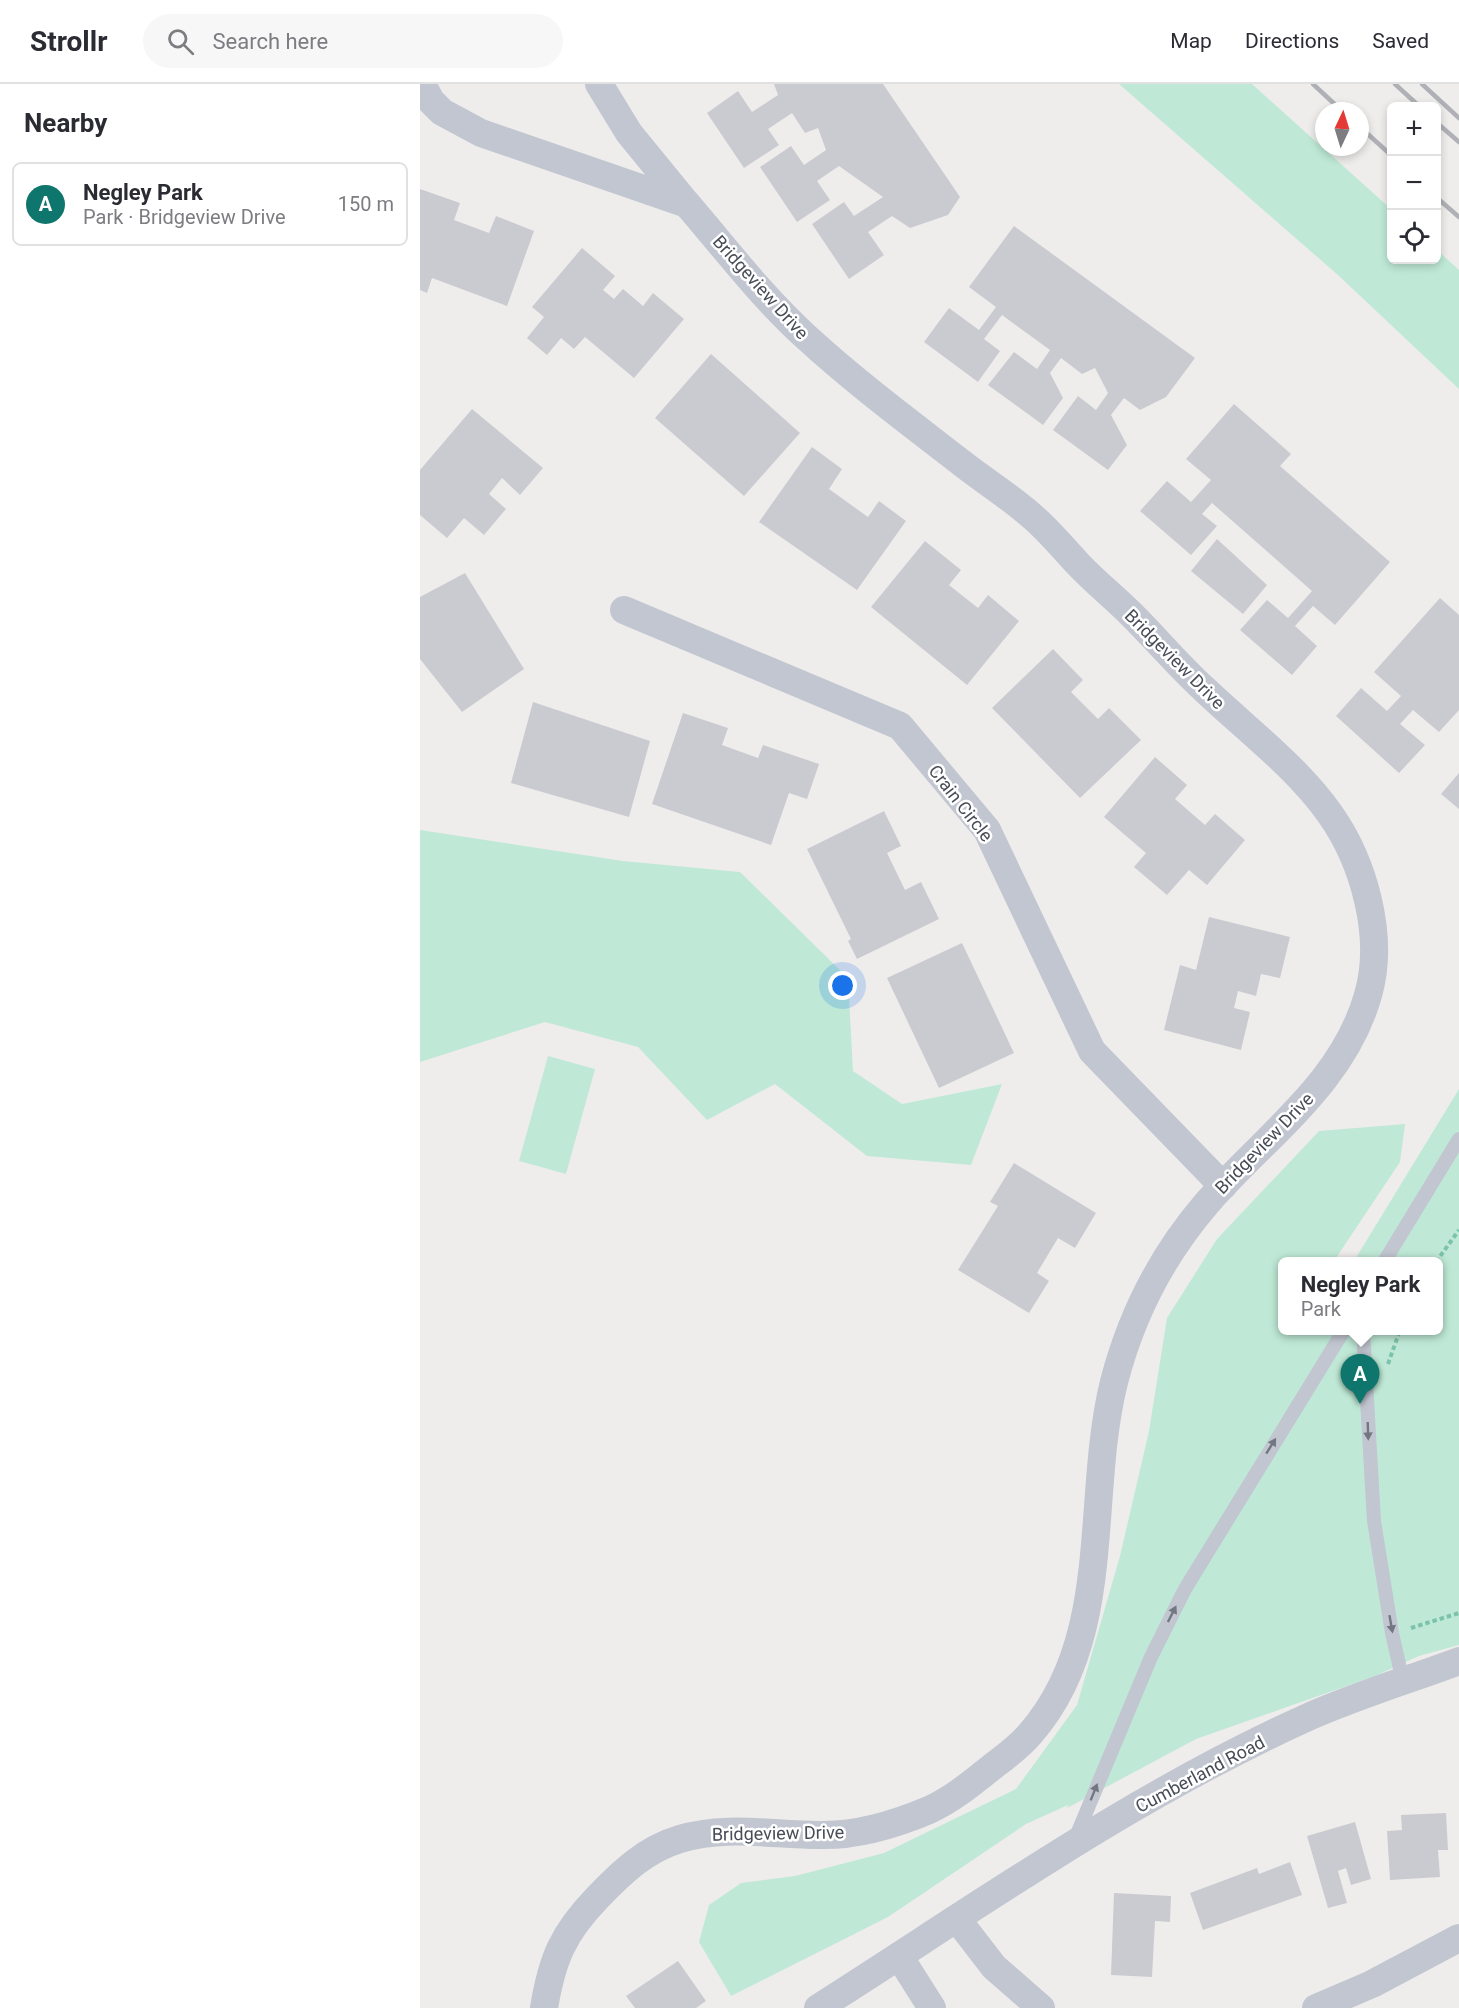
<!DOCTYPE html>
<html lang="en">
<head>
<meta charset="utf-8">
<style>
  :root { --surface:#fff; --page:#f7f7f7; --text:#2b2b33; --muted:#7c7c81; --line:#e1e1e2; --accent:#0f766e }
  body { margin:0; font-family:Roboto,sans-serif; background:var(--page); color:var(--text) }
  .controls { position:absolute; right:18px; top:18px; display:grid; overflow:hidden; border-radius:9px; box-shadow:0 3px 9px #0003 }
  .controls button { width:54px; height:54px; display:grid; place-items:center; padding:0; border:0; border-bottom:2px solid var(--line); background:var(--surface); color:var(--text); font:30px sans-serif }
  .compass { position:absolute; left:895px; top:18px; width:54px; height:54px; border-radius:50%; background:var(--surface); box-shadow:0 3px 9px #0003; rotate:4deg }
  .you { position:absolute; left:423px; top:902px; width:21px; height:21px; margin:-15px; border:4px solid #fff; border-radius:50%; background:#1a73e8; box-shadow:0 0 0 9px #1a73e833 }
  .badge { display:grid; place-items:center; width:39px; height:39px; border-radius:50%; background:var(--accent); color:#fff; font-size:20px; font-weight:700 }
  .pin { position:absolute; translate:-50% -50px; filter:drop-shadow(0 2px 3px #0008) }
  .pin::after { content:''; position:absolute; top:32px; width:21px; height:18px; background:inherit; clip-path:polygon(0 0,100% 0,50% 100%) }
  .popup { position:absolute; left:858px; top:1173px; width:165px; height:78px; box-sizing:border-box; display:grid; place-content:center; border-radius:9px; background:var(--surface); filter:drop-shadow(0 2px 4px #0005); font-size:20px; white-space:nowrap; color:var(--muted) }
  .popup b { font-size:22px; color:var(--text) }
  .popup::after { content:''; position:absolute; left:50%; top:100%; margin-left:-12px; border:12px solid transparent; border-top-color:var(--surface) }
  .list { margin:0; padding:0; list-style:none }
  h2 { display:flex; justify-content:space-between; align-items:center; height:78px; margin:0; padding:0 24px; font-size:26px }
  h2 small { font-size:20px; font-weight:400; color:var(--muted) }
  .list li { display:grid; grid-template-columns:39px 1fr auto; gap:18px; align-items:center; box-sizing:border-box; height:84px; margin:0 12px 12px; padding:0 12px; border:2px solid var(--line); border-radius:9px }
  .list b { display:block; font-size:22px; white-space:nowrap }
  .list p { margin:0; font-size:20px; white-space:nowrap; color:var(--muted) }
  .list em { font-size:20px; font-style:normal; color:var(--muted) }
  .icon { flex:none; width:33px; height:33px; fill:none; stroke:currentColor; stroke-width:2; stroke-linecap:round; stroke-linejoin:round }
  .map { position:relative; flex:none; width:1039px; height:1924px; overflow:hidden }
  header { display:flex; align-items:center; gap:36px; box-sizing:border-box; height:84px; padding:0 30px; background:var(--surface); border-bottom:2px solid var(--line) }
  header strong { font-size:28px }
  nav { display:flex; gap:33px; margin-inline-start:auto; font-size:21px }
  .search { width:420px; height:54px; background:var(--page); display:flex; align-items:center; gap:15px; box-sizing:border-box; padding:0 21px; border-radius:33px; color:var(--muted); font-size:22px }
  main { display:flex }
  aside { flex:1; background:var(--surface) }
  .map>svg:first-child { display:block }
  .green { fill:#bfe9d6 }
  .building { fill:#cacbd1 }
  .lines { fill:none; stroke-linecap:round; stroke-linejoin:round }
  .path { stroke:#7bc3ab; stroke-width:4; stroke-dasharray:4.5 3; stroke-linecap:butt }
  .lane { stroke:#c1c6d0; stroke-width:14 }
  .street { stroke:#c1c6d0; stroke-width:28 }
  .rail { stroke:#afb1b6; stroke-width:4.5 }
  .oneway { fill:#727781 }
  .labels { text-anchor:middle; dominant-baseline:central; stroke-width:5; stroke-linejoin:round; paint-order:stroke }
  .street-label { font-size:18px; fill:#474d57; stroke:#fff }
</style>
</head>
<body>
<header>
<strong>Strollr</strong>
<div class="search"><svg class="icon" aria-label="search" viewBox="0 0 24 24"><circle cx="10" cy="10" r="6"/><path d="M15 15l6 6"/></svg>Search here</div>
<nav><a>Map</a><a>Directions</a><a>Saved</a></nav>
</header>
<main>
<aside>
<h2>Nearby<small></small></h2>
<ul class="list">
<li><span class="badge">A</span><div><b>Negley Park</b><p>Park · Bridgeview Drive</p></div><em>150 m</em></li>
</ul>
</aside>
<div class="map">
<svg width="1039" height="1924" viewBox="0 0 1039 1924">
  <rect width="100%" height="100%" fill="#efedec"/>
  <g class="green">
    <polygon points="699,0 832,0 971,125 972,176 1016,176 1017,166 1039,186 1039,305 919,192"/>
    <polygon points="0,746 203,777 320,788 428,894 433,987 482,1020 582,1000 551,1081 447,1072 355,1000 287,1036 218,963 125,938 0,978"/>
    <polygon points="128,972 175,985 146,1090 99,1077"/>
    <polygon points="1039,1005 1039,1561 999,1572 955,1592 776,1655 647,1724 648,1721 606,1740 468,1833 311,1912 279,1858 289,1821 321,1799 375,1792 464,1769 596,1705 657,1621 700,1472 729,1347 747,1234 797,1155 899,1047 985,1040 980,1078 914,1177 862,1178 862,1246 1018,1246 1018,1178 934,1177"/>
  </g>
  <g class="building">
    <polygon points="354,0 463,0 540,113 528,131 490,144 472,132 448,148 464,171 429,195 392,140 424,118 434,132 463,113 419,82 397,97 410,116 377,138 340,83 371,62 384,81 406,66 398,44 385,49 372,29 348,45 359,61 324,84 287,29 318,7 332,28 358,11"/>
    <polygon points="0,105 40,119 34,136 69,149 76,132 114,147 87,222 12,194 7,209 0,206"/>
    <polygon points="594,142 775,274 746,313 720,326 704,314 691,331 707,361 688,386 633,346 658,312 676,326 688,309 675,284 662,290 641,274 630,289 643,314 623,341 568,301 594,268 617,285 630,266 582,231 564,255 580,267 558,298 504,258 529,224 559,246 576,223 549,203"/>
    <polygon points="162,164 195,192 183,206 194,215 203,205 223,222 233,209 264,235 214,294 165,253 154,265 141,254 127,271 107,254 124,233 112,223"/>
    <polygon points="291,270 380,349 324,412 235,334"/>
    <polygon points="814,320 871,370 860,382 970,478 915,541 893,522 875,542 897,562 872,591 820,546 847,516 868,534 892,507 792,419 782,430 797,442 771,471 720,427 747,397 771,418 791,396 766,375"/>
    <polygon points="52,325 123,384 100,411 82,394 69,410 86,425 64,451 44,434 27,454 0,431 0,386"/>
    <polygon points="392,363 422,385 409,405 448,433 459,417 486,437 437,506 339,438"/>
    <polygon points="797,455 847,501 823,530 771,487"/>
    <polygon points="505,457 541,486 529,501 558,524 568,511 599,537 547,601 451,523"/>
    <polygon points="45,489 104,585 42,628 0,575 0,513"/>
    <polygon points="1020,514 1039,531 1039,626 1019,648 993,626 980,640 1005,661 979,689 916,632 941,604 967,627 981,612 954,588"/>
    <polygon points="633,565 663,596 651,608 678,635 689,624 721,656 660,714 572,624"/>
    <polygon points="113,618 230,657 209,733 91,699"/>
    <polygon points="263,629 308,644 302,661 338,674 343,661 399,680 387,715 369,709 351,761 232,720"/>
    <polygon points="735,673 767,701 755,715 785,741 795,730 825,756 787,801 769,786 747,811 714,783 726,769 684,733"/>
    <polygon points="1039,689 1039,725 1021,710"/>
    <polygon points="464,727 481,762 467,769 485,806 501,798 519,835 437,875 428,857 431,855 387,765"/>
    <polygon points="789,833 870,853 860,894 841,890 836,912 818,907 814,924 830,928 821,966 744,946 760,881 776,886"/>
    <polygon points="542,859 594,969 519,1004 467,894"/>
    <polygon points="594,1079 676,1129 655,1164 638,1154 617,1189 629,1197 609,1229 538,1186 578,1122 570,1118"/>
    <polygon points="1026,1729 1028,1766 1018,1766 1020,1793 970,1796 967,1747 982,1746 981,1731"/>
    <polygon points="935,1738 951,1795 931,1801 926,1784 918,1787 927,1819 908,1824 887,1752"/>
    <polygon points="870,1778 882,1811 783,1846 770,1809 837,1784 839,1790"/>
    <polygon points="694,1809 751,1812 750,1838 735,1837 732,1893 691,1891"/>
    <polygon points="258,1877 286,1917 276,1924 215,1924 206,1912"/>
  </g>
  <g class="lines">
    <g class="path">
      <polyline points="1016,1178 1039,1146"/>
      <polyline points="968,1280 980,1246"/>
      <polyline points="991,1544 1039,1529"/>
    </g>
    <g class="lane">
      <polyline points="964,1178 1039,1055"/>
      <polyline points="943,1246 954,1437 972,1549 983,1598"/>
      <polyline points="655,1755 731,1573 765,1505 924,1246"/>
    </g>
    <g class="street">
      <polyline points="2,0 11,17 22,28 61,49 267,120 209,49 179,0"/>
      <polyline points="204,526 480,642 567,746 672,967 803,1102"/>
      <polyline points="537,1835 574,1883 621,1924"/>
      <polyline points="479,1872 512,1924"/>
      <path d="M124 1924C132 1875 143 1849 178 1813 202 1788 226 1765 260 1755 305 1741 353 1751 399 1751 435 1752 476 1740 509 1726 533 1715 552 1699 572 1683 585 1673 599 1663 610 1650 695 1553 665 1414 694 1298 711 1232 743 1170 787 1119 845 1052 923 1000 948 911 965 853 944 778 910 730 876 682 826 645 784 605 759 582 737 556 713 532 695 514 675 498 658 480 643 464 630 448 614 434 592 414 566 398 543 380 490 339 435 298 385 252 342 213 305 164 267 120"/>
      <path d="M398 1924C557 1823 713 1712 886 1634 935 1612 988 1596 1039 1577"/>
      <polyline points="896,1924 952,1900 1039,1854"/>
    </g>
    <g class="rail">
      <polyline points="893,0 922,27"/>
      <polyline points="975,0 999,22"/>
      <polyline points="1002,0 1039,34"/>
      <polyline points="1016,38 1039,58"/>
      <polyline points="940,43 972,72"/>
      <polyline points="1016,113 1039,133"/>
    </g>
  </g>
  <defs><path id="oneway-solid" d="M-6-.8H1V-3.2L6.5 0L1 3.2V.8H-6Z" transform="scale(1.5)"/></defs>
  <g class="oneway">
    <use href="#oneway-solid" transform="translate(948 1347) rotate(88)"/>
    <use href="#oneway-solid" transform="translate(851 1362) rotate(-58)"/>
    <use href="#oneway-solid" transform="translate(752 1530) rotate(-63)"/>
    <use href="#oneway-solid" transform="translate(971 1540) rotate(80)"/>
    <use href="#oneway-solid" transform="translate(674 1708) rotate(-68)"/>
  </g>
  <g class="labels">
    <g class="street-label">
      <text transform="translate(341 203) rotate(48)">Bridgeview Drive</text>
      <text transform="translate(755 575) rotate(45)">Bridgeview Drive</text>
      <text transform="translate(541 719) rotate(52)">Crain Circle</text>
      <text transform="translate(844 1059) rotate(-46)">Bridgeview Drive</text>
      <text transform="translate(780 1690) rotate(-28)">Cumberland Road</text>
      <text transform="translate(358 1749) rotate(-1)">Bridgeview Drive</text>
    </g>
  </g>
</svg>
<div class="controls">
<button>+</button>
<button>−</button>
<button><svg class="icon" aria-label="locate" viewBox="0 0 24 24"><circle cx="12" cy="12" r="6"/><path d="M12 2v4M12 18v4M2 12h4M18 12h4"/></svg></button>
</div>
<svg class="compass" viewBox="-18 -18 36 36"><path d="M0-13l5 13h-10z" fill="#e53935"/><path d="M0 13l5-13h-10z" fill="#7c7c81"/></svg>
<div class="you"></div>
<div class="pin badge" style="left:940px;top:1320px">A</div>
<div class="popup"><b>Negley Park</b>Park</div>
</div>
</main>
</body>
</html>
